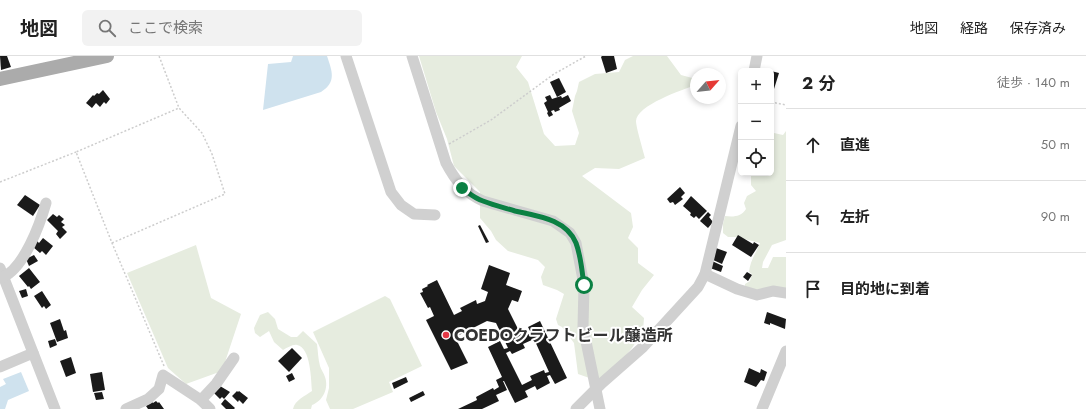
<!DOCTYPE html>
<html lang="ja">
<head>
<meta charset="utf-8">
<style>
  :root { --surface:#fff; --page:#f2f2f2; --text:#222; --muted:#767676; --line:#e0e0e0 }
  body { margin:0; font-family:Jost,"Noto Sans JP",sans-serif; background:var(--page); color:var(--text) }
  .controls { position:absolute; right:12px; top:12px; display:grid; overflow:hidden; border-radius:6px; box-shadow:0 2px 6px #0003 }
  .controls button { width:36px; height:36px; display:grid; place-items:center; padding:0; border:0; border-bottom:1px solid var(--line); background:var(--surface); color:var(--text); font:20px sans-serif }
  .compass { position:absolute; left:690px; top:12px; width:36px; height:36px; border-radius:50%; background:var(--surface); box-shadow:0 2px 6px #0003; rotate:63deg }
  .stop { position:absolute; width:12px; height:12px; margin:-9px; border:3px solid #0b8043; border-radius:50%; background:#fff }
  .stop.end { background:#0b8043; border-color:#fff; box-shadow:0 1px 4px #0008 }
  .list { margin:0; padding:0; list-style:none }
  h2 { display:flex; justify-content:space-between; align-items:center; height:52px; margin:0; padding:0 16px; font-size:17px }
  h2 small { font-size:13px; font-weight:400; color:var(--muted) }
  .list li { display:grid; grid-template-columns:26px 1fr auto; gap:12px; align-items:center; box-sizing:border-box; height:72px; padding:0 16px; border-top:1px solid var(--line) }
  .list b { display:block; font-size:15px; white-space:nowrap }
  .list em { font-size:13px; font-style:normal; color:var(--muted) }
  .icon { flex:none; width:22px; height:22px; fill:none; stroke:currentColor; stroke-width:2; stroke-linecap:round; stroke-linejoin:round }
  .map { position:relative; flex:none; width:786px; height:353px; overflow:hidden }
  header { display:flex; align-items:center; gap:24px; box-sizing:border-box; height:56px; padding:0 20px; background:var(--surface); border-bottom:1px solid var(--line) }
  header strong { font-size:19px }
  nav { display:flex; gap:22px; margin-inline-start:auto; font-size:14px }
  .search { width:280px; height:36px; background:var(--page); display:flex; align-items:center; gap:10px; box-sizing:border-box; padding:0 14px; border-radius:6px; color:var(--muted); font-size:15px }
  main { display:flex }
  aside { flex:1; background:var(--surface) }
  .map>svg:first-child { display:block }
  .green { fill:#e6ecdf }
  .water { fill:#cfe2ee }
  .building { fill:#1a1a1a; fill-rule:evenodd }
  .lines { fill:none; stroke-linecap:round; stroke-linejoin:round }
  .path { stroke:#cdcdcd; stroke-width:1.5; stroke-dasharray:2 2; stroke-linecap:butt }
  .minor { stroke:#d0d0d0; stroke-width:11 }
  .major { stroke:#ababab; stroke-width:14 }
  .route { stroke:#0b8043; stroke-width:5 }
  .poi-dot { fill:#e63946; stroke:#fff; stroke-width:1.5 }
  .labels { text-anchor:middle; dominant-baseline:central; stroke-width:4; stroke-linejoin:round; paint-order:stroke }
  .poi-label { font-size:16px; font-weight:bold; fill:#333; stroke:#fff; text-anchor:start }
</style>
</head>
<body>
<header>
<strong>地図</strong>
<div class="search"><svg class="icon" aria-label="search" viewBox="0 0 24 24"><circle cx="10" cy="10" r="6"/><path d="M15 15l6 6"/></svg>ここで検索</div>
<nav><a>地図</a><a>経路</a><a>保存済み</a></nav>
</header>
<main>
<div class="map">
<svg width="786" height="353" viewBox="0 0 786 353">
  <rect width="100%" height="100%" fill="#fff"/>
  <g class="green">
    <path d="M419 0H522L516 11 528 26 544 78 555 90 575 89 579 77 572 55 575 40 577 35 579 26 595 18 619 16 625 4 633 0H667L681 19 696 23V29C682 34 637 49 636 65 636 71 643 94 645 102L619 113 595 112 582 120 631 157 633 171 628 182 638 192V207L654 219 642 234 632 251 644 262 643 275 632 292 622 304 598 325 578 318 574 287 562 271 558 269 556 263 564 238 557 234 543 229 541 221 545 211 538 204 508 195 496 184 491 175 480 162V136L454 110 447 83 436 56Z"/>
    <path d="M786 75V184L772 189 763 206 762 212H768L773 201H786V234L759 237 745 233V228L750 225 752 218 749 216C750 205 756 197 760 187L736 181H728L723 177V168L725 160C733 161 741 161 746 153L744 147 747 140 756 135 751 129V117H771V78L774 77 783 79Z"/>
    <polygon points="196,189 211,242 241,258 222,315 186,328 168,312 127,217"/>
    <polygon points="385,240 390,243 422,310 389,326 393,336 353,353 330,353 326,344 329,332 329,312 313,276"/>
    <path d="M268 256 275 263 278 273 291 281H297L303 275 317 288C318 295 318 303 320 310 321 314 324 317 325 321 329 332 323 345 312 349L311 353H293C295 344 305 340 312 335 311 325 311 291 297 289 293 288 287 292 283 294L274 286 269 275 260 281 255 277 254 272 260 259Z"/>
  </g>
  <g class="water">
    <path d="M293 0H327C332 15 337 26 321 36L263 54 268 8 291 6Z"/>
    <polygon points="21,316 29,335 8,344 5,353 0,353 0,331 6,328 3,323"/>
  </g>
  <g class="building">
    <polygon points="0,0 7,0 11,11 1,14"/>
    <polygon points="602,0 614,0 617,13 606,17 601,1"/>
    <polygon points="771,15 779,17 774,33 771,32"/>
    <polygon points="559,22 566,36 557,41 550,26"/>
    <polygon points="103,34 110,43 106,48 104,46 100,51 96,47 92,52 86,47 93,39 94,40 97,37 99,38"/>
    <polygon points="550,39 552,43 561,40 562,42 568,39 571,45 559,52 560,54 555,56 554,54 551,55 553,59 549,61 547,57 548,56 544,47 547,45 545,41"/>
    <polygon points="680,131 685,137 681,141 683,143 675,149 673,146 670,147 667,143"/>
    <polygon points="25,139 40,149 33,160 17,149"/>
    <polygon points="691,140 707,155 699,163 696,160 694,162 690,159 691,157 683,150"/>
    <polygon points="708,156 711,159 709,161 713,166 708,172 700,165"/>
    <polygon points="53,158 57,161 59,159 64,163 61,166 65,169 62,171 67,176 60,183 56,178 58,175 47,164"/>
    <polygon points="480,169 489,186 486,187 478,170"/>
    <polygon points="738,179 753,188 754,186 759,189 751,201 732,189"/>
    <polygon points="43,182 53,190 46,199 42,195 40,197 33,191 37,185 39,187"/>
    <polygon points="716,192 727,196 722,208 711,203"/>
    <polygon points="34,199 38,205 29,210 26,203"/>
    <polygon points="712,205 723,210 721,216 710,212"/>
    <path d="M489 209 510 217 506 229 522 235 518 246 512 244 508 253 522 281 531 277 528 271 540 265 567 322 555 328 550 319 547 320 550 327 537 334 535 330 525 335 528 341 515 347 504 325H503L507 334 496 339 499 345 482 353H458L477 344 476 341 493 332 494 334 499 331 496 324 502 321 488 291 500 285 504 293 508 292 496 267 487 265 455 281 468 307 451 314 426 264 434 260 430 251 428 252 420 237 423 236 422 233 428 230 427 229 437 224 454 259 462 255 460 252 476 244 477 248 485 245 488 236 481 233ZM534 283 549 316 545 317 544 314 530 320 532 324 522 329 506 297 510 295 512 298 525 292 523 288Z"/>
    <polygon points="29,212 40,226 31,233 29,230 28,231 19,220"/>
    <polygon points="747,216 752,219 748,225 743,221"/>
    <polygon points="26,233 28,240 22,242 19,235"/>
    <polygon points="42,235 51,249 46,253 44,250 42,252 34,240"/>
    <polygon points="767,256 786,263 785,273 770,267 770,269 764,267"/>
    <polygon points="60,263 64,275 66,274 68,282 57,286 50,267"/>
    <polygon points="55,283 57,289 50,292 48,285"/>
    <polygon points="292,292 302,302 289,316 278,305"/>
    <polygon points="71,301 76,317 66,321 60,305"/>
    <polygon points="749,312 760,317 761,313 767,316 764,325 761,324 756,331 744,326"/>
    <polygon points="102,316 105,334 93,336 90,318"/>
    <polygon points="292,317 295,323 289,326 286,320"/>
    <polygon points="406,321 408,326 394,333 392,327"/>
    <polygon points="220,330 230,336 224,343 222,341 220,343 214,337"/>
    <polygon points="237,335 238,336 239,335 248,342 243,348 239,344 238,346 232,340"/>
    <polygon points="423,335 425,339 411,346 409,342"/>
    <polygon points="102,336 104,343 96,344 94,337"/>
    <polygon points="225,343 235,352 234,353 226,353 221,348"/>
    <polygon points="156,345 158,347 159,346 164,353 148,353 146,350 152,346 153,347"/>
  </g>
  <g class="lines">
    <g class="path">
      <polyline points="771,46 786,49"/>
      <polyline points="449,88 491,64 554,18 586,0"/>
      <polyline points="0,126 76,96"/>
      <polyline points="112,187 225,138 212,98 202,77 179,52 159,0"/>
      <polyline points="164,310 112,187 76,96 179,52"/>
    </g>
    <g class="minor">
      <polyline points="346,0 391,136 401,149 414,158 435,159"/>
      <path d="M412 0 446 107C455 124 465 137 483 145L553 165 570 177 576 187 584 229 583 271 600 353"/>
      <polyline points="754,15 757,0"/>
      <polyline points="0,212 55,353"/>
      <polyline points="705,218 737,233 757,239 773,235 786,237"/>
      <path d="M3 221C24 212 40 168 46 147"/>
      <polyline points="0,311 33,297"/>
      <polyline points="201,344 216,328 234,302"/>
      <polyline points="126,353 148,343 159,333 163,319 201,344 210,353"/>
      <polyline points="576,353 602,327 643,291 698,231 705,218 741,70"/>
      <polyline points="762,353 786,295"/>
    </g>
    <polyline class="major" points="0,23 107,0"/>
  </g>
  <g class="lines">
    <path class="route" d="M462 132C469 137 474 142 483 145 493 149 505 152 515 155 537 160 566 163 576 187 581 200 582 216 584 229"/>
  </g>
  <circle class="poi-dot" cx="446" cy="279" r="4"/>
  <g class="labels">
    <g class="poi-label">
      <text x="454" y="279">COEDOクラフトビール醸造所</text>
    </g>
  </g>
</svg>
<div class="controls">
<button>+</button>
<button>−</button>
<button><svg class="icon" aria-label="locate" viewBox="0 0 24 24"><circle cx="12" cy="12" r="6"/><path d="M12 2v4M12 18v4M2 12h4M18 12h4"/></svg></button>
</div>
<svg class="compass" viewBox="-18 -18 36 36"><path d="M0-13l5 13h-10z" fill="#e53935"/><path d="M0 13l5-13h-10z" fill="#767676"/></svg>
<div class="stop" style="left:584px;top:229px"></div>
<div class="stop end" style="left:462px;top:132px"></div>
</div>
<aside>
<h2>2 分<small>徒歩 · 140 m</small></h2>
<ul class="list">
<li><svg class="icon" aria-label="ahead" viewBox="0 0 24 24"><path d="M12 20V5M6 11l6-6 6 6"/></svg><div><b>直進</b></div><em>50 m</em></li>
<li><svg class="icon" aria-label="left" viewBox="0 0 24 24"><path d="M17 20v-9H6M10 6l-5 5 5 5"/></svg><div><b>左折</b></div><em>90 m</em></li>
<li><svg class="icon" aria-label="arrive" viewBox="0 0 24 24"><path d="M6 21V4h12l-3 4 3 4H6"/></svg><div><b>目的地に到着</b></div></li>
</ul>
</aside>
</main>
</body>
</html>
